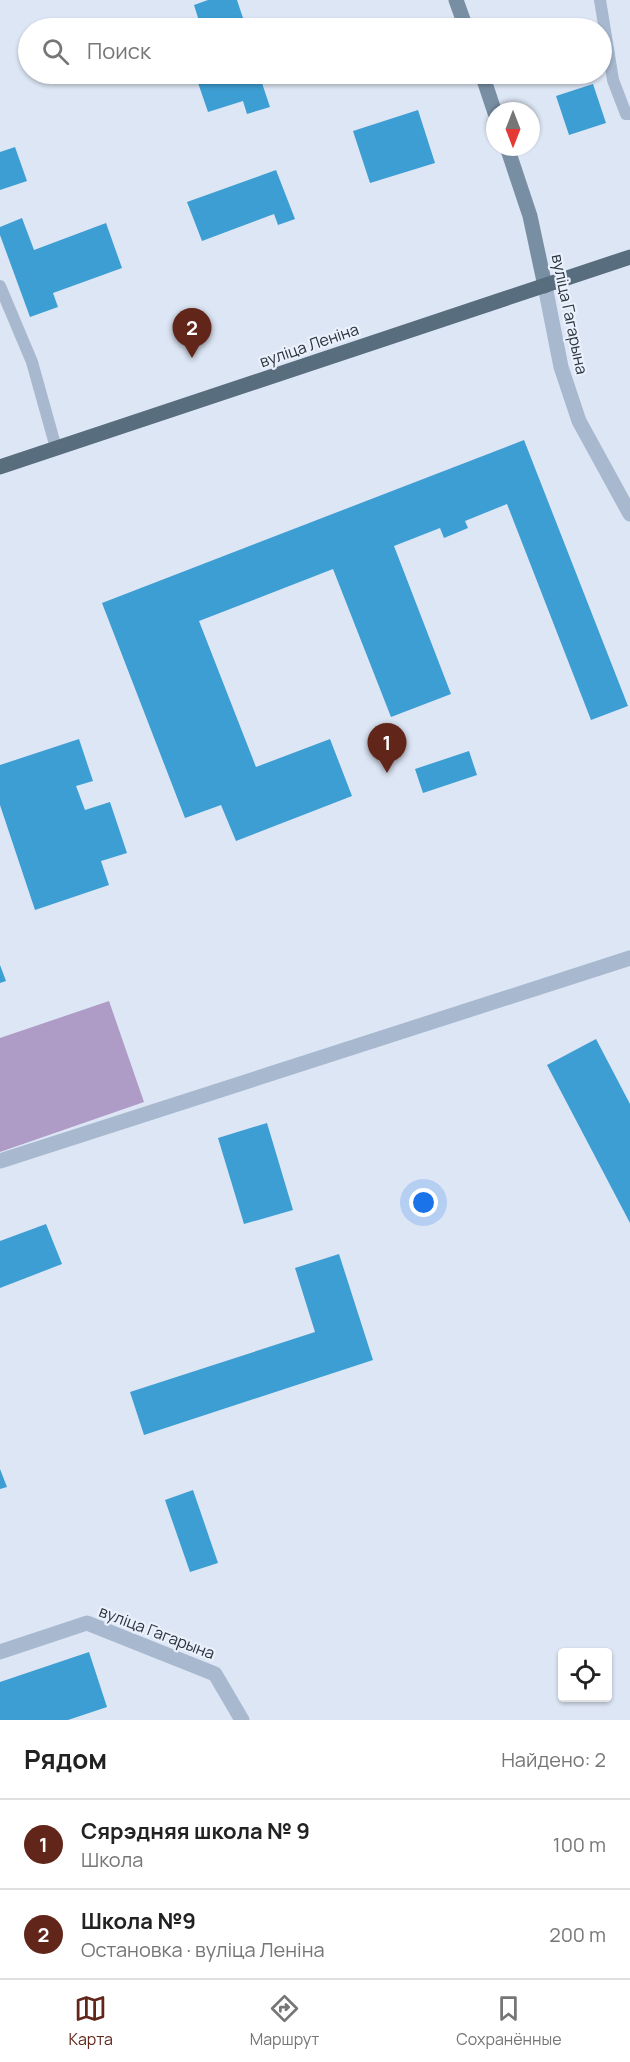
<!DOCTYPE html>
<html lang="ru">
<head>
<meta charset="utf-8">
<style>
  :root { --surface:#fff; --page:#f2f2f2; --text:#222; --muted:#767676; --line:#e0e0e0; --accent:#612519 }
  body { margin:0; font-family:Manrope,sans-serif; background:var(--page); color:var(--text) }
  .controls { position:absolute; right:18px; bottom:18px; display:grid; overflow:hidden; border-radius:6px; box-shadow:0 2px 4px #0004 }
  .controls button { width:54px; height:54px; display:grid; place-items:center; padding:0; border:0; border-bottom:2px solid var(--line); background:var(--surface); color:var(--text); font:30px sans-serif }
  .compass { position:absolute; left:486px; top:102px; width:54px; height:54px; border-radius:50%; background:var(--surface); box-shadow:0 2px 4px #0004; rotate:180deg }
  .you { position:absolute; left:424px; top:1203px; width:21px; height:21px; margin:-15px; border:4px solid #fff; border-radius:50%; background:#1a73e8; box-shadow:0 0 0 9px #1a73e833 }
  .badge { display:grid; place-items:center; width:39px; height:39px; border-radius:50%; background:var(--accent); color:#fff; font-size:20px; font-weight:700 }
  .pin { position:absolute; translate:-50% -50px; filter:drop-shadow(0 2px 3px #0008) }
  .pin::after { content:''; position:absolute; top:32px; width:21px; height:18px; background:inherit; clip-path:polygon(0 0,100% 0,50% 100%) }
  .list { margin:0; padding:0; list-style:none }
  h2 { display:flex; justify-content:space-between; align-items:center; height:78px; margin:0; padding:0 24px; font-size:26px }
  h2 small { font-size:20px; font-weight:400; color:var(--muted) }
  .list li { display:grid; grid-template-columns:39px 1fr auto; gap:18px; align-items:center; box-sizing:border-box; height:90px; padding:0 24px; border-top:2px solid var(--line) }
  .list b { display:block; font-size:22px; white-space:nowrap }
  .list p { margin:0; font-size:20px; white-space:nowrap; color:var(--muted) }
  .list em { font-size:20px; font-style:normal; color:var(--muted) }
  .icon { flex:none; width:33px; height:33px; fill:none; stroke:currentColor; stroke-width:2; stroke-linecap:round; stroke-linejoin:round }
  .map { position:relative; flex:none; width:630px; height:1720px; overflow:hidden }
  .search { position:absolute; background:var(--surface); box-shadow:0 2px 4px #0004; left:18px; right:18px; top:18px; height:66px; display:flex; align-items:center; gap:15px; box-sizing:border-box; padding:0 21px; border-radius:33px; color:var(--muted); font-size:22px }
  .sheet { height:258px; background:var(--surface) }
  nav { display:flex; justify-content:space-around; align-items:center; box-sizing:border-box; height:84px; border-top:2px solid var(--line); background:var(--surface); font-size:16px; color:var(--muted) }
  nav a { display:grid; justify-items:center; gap:3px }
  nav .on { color:var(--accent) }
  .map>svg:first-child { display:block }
  .green { fill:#ae9bc6 }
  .building { fill:#3d9ed3 }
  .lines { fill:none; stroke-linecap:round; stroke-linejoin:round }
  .lane { stroke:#a7b8cf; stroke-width:12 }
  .street { stroke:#a7b8cf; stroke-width:15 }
  .secondary { stroke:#788fa3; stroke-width:15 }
  .primary { stroke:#586d7e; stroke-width:15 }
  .labels { text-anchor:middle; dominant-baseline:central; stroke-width:4.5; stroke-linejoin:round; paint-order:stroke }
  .street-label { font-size:16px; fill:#28333b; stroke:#eaf0fc }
</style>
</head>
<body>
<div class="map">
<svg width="630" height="1720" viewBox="0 0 630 1720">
  <rect width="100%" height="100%" fill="#dde6f5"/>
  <polygon class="green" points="109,1001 144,1102 0,1152 0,1038"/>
  <g class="building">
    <polygon points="208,0 237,0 244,21 230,26 231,28 176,28 199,21 194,5"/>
    <polygon points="195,74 259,74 270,107 247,114 243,101 208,112"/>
    <polygon points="593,84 606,123 569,135 556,96"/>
    <polygon points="418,110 435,163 370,183 353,131"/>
    <polygon points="15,147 27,181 0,190 0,152"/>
    <polygon points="276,170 295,219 278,225 274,214 202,241 187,202"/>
    <polygon points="22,218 34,250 106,223 122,268 53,293 58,307 30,317 0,235 0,227"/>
    <polygon points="524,440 628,706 591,720 507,504 465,521 468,528 444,538 440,528 394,546 451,694 391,717 333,569 199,621 256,767 330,739 352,796 236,841 221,805 185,818 102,603"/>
    <polygon points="79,739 93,781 76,786 85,810 110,802 127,853 101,861 109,885 35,910 0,805 0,765"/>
    <polygon points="469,751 477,775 423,793 415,769"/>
    <polygon points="0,965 6,981 0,983"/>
    <polygon points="596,1039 630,1104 630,1223 547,1065"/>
    <polygon points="267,1123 293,1210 244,1224 218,1138"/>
    <polygon points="46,1224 62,1264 0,1288 0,1241"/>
    <polygon points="339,1254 373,1360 144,1435 130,1392 315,1332 295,1268"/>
    <polygon points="0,1469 7,1487 0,1489"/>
    <polygon points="193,1490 218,1563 190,1572 165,1500"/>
    <polygon points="89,1652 107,1707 68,1720 0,1720 0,1682"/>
  </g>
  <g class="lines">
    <g class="lane">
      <polyline points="600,0 613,80 626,114 630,114"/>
      <polyline points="0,286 32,362 56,448"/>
    </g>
    <g class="street">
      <polyline points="545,286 561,367 579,421 630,514"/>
      <polyline points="0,1161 630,958"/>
      <polyline points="0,1652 87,1623 215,1674 242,1720"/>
    </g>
    <g class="secondary">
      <polyline points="456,0 466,28"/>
      <polyline points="482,74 495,113"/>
      <polyline points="507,147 530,216 545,286"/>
    </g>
    <polyline class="primary" points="0,467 630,257"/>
  </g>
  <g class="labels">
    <g class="street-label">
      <text transform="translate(570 314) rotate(78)">вуліца Гагарына</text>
      <text transform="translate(309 345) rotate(-19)">вуліца Леніна</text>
      <text transform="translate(157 1632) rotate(21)">вуліца Гагарына</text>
    </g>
  </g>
</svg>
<div class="controls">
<button><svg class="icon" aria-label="locate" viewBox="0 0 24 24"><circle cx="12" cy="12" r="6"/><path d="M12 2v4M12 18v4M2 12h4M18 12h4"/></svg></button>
</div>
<svg class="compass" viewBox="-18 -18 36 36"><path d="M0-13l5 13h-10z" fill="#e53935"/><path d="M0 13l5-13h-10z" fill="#767676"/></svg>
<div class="you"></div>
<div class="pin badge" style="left:387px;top:773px">1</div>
<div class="pin badge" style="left:192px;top:358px">2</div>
<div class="search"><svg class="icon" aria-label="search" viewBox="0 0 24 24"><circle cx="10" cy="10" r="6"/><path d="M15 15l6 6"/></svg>Поиск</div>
</div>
<section class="sheet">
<h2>Рядом<small>Найдено: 2</small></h2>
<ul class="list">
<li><span class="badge">1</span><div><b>Сярэдняя школа № 9</b><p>Школа</p></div><em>100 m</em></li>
<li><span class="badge">2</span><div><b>Школа №9</b><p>Остановка · вуліца Леніна</p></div><em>200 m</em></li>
</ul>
</section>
<nav>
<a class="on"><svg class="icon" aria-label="map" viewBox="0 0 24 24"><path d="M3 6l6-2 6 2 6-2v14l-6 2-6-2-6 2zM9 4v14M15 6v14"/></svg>Карта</a>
<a><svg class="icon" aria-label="directions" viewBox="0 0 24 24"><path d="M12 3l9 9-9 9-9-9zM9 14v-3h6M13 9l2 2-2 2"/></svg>Маршрут</a>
<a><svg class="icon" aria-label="saved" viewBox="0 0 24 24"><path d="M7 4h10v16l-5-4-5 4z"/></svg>Сохранённые</a>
</nav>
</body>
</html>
